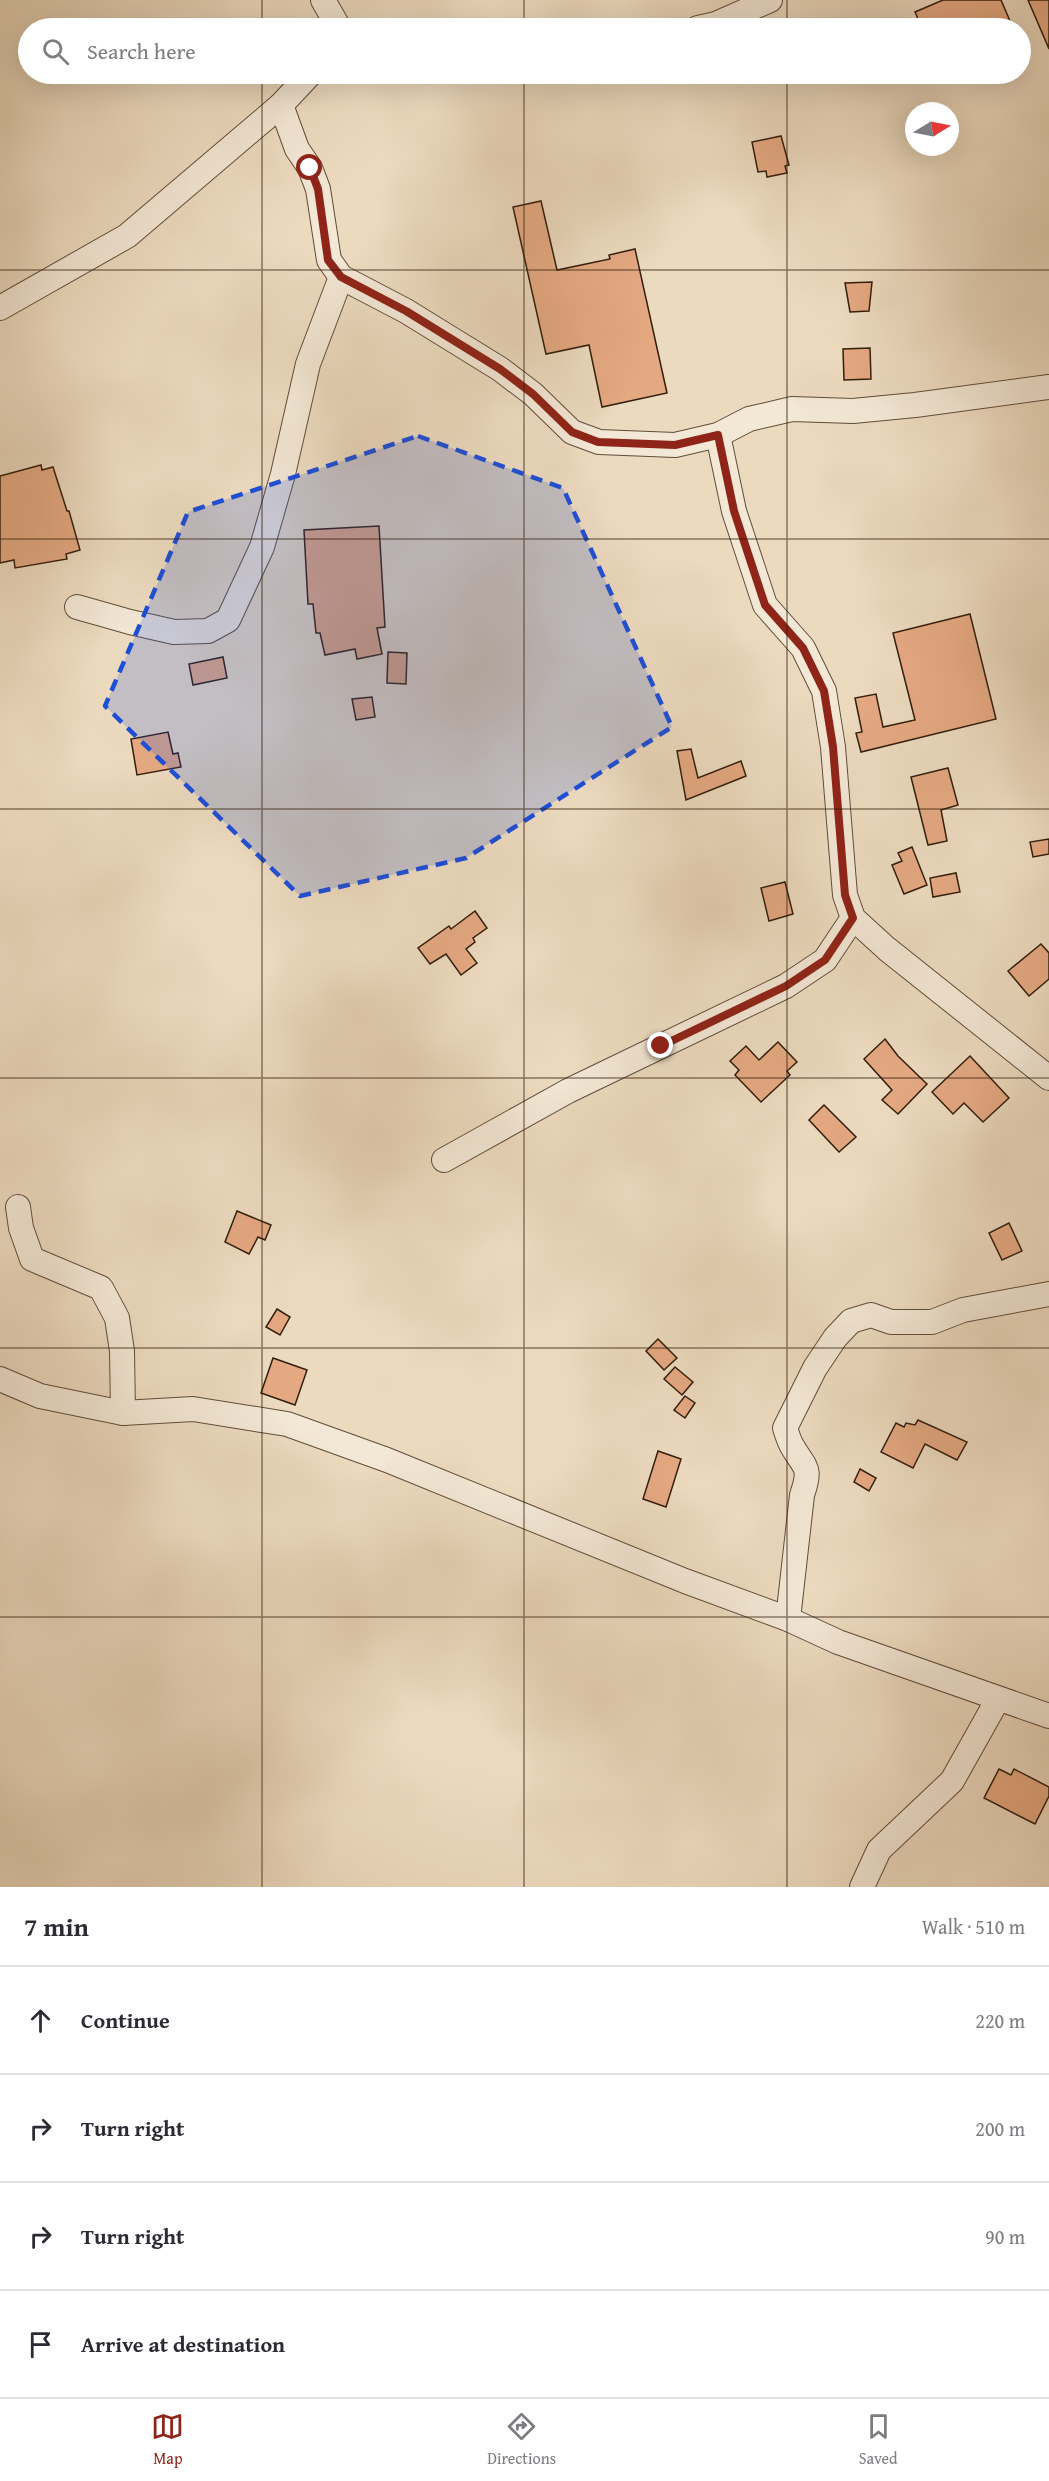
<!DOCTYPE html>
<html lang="en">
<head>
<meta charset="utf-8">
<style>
  :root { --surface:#fff; --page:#f7f7f7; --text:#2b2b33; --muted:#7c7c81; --line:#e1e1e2; --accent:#8f2418 }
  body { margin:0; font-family:"Gentium Book Plus",serif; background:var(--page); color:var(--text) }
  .compass { position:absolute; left:905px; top:102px; width:54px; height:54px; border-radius:50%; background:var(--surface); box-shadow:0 6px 24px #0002; rotate:80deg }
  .stop { position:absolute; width:18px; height:18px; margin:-14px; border:4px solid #8f2418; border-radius:50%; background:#fff }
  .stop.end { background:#8f2418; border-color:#fff; box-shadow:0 2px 6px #0008 }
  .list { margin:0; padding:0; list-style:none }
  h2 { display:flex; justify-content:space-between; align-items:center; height:78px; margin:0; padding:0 24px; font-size:26px }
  h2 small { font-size:20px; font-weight:400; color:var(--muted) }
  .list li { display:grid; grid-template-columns:39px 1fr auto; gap:18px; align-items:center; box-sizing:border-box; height:108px; padding:0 24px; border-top:2px solid var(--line) }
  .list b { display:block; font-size:22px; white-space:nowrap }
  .list em { font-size:20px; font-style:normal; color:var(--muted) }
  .icon { flex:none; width:33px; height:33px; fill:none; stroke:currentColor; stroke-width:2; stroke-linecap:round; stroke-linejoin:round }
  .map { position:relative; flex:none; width:1049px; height:1887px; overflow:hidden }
  .search { position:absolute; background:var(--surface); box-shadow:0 6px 24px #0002; left:18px; right:18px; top:18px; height:66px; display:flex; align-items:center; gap:15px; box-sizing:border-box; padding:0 21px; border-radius:33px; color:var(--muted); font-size:22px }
  .sheet { height:510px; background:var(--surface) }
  nav { display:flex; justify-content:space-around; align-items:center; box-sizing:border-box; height:84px; border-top:2px solid var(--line); background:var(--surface); font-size:16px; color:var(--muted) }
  nav a { display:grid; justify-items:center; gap:3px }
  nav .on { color:var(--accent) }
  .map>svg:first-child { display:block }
  .building { fill:#e5a982; stroke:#321e0c; stroke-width:1.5 }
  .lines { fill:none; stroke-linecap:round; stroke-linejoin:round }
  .minor-casing { stroke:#604d39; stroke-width:26 }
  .minor { stroke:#f3e7d5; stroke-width:24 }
  .route { stroke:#8f2418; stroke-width:8 }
  .marked { fill:#1d4ed8; fill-opacity:0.2; stroke:#1d4ed8; stroke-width:4.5; stroke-dasharray:12 8; stroke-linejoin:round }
  .grid { fill:none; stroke:#321e0c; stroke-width:1.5; stroke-opacity:0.55 }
</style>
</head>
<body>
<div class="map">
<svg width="1049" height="1887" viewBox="0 0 1049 1887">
  <rect width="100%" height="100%" fill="#ecdabf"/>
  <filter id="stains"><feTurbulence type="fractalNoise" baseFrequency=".00333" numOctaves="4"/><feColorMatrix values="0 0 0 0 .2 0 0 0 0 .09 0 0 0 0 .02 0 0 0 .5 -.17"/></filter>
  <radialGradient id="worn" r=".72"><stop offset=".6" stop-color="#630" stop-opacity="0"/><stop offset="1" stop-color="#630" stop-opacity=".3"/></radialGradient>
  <g class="building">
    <polygon points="943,0 1001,0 1013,28 922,28 915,12"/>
    <polygon points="1028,0 1049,0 1049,49"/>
    <polygon points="781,136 789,165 785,166 787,173 767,177 766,171 758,172 752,142"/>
    <polygon points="541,201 557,270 610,259 609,255 635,249 667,393 602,407 589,345 546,354 513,207"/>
    <polygon points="872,282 869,311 850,312 845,283"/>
    <polygon points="870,348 871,379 844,380 843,349"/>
    <polygon points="41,465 42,470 53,467 67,511 69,511 80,550 66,554 67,559 15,568 14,560 0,563 0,476"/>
    <polygon points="379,526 385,627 377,628 382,654 357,659 355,649 325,655 320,633 316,633 313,604 308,604 304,530"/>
    <polygon points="970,614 996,719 861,752 856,733 862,732 855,698 876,694 883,727 915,720 893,633"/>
    <polygon points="388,652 407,653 406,684 387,683"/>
    <polygon points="223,657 227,678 193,685 189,664"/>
    <polygon points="372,697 375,717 356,720 352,699"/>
    <polygon points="168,732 173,754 178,753 181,767 137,775 131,739"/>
    <polygon points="691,749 698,778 741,761 746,776 686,800 677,751"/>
    <polygon points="948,768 958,805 941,810 947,841 928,845 911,777"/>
    <polygon points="1049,839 1049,854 1033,857 1030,842"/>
    <polygon points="912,847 927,885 904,894 892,865 902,861 898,853"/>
    <polygon points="956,873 960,892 933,897 930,878"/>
    <polygon points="785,882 793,914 769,921 761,888"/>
    <polygon points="475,911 487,928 473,938 475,942 466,949 477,963 461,975 446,954 430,964 418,948 449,926 451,929"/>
    <polygon points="1041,944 1049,953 1049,979 1029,996 1008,971"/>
    <polygon points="885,1039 898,1056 927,1084 898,1114 882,1100 892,1090 864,1059"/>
    <polygon points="778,1042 797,1062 787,1071 790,1075 761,1102 735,1075 739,1070 730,1061 746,1046 759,1060"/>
    <polygon points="970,1056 1009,1098 983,1122 964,1103 953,1114 932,1092"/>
    <polygon points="824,1105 856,1137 839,1152 809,1120"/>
    <polygon points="237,1211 271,1225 265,1240 258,1237 249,1254 225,1242"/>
    <polygon points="1009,1223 1022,1251 1002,1260 989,1233"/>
    <polygon points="277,1309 290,1317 280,1335 266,1327"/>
    <polygon points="658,1339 677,1358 664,1370 646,1351"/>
    <polygon points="273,1358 307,1370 295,1405 261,1393"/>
    <polygon points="675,1367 693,1382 682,1395 664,1379"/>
    <polygon points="685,1396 695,1403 685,1418 674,1410"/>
    <polygon points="918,1420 967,1442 957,1460 925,1444 913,1468 881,1452 896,1423 904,1427 906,1423 915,1425"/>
    <polygon points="658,1451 681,1459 666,1507 643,1499"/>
    <polygon points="860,1469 876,1478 869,1491 854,1482"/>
    <polygon points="999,1769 1011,1775 1014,1769 1049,1787 1049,1796 1035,1824 984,1798"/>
  </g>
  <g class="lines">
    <g class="minor-casing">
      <g id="minor">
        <polyline points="323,0 339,28"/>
        <polyline points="698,28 716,24 770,0"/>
        <polyline points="281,105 297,149 310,168 318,189 329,260 341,277 406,311 500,369 533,394 572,432 599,442 675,445 718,435 749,419 792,409 853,411 915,405 1049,387"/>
        <polyline points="0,308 127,236 281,105 310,74"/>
        <polyline points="718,435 734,511 765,605 803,648 824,691 833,747 845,895 853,918 887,949 1049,1078"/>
        <polyline points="77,607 130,622 174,632 208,631 228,620 262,547 283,474 308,364 341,277"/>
        <polyline points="444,1160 568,1091 786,986 825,960 853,918"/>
        <polyline points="18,1207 21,1228 32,1259 101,1288 117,1318 122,1351 123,1413"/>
        <polyline points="0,1379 40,1396 123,1413 193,1409 287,1424 387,1460 685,1581 788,1619 838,1642 1049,1716"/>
        <path d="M788 1619 802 1495C812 1466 805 1469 792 1446 789 1441 787 1434 785 1428L815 1368 835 1338 851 1321 871 1315 891 1322H932L963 1310 1049 1294"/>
        <polyline points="862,1887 879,1850 952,1781 998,1699"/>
      </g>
    </g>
    <use href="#minor" class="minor"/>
  </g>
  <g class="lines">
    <polyline class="route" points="310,168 318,189 328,260 341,277 406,311 500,369 533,394 572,432 598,442 675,445 718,435 734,511 765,605 803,648 824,691 833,747 845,895 853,918 825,960 786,986 661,1046"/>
  </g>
  <path class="marked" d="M418 436 563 488 672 727 466 858 300 896 105 706 188 512Z"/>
  <path class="grid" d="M262 0V28M524 0V28M787 0V28M262 74V1887M524 74V1887M787 74V1887M0 270H1049M0 539H1049M0 809H1049M0 1078H1049M0 1348H1049M0 1617H1049"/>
  <rect width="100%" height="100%" filter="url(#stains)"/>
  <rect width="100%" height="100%" fill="url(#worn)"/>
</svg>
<svg class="compass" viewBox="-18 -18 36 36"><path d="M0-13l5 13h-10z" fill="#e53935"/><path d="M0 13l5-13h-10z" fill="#7c7c81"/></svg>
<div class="stop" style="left:310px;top:168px"></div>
<div class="stop end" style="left:661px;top:1046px"></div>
<div class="search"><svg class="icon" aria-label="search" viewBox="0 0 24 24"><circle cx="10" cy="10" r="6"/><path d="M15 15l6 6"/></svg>Search here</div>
</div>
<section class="sheet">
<h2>7 min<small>Walk · 510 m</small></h2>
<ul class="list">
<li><svg class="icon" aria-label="ahead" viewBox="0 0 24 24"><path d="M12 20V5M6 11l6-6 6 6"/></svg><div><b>Continue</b></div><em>220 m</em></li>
<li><svg class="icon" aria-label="right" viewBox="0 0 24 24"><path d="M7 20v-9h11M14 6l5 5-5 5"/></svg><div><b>Turn right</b></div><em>200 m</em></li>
<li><svg class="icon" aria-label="right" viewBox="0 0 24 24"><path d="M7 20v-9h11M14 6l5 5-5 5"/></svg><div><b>Turn right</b></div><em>90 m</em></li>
<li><svg class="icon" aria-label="arrive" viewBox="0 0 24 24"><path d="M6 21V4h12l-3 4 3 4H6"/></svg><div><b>Arrive at destination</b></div></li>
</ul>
</section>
<nav>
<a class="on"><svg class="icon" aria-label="map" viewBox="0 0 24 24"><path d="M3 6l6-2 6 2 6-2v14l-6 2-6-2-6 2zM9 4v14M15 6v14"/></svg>Map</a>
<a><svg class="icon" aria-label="directions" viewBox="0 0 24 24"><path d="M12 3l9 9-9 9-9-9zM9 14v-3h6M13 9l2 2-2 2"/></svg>Directions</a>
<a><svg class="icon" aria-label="saved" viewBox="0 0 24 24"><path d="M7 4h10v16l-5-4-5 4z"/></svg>Saved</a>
</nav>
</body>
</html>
